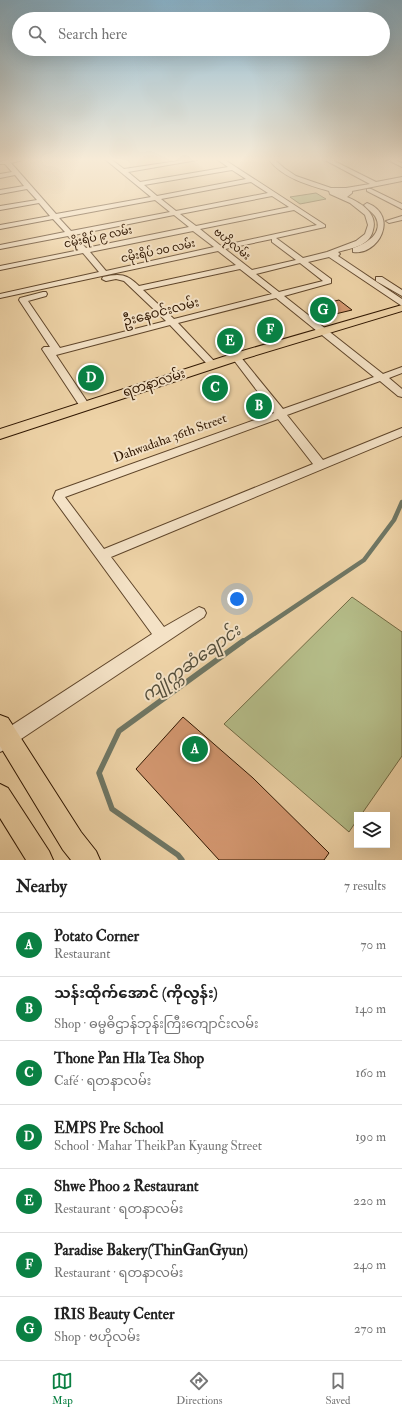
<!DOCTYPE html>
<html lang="en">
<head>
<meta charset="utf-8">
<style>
  :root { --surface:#fff; --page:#f6f6f6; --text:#222; --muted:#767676; --line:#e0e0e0; --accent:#0b8043 }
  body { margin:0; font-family:"IM FELL Double Pica","Noto Sans Myanmar",serif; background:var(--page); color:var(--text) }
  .controls { position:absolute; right:12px; bottom:12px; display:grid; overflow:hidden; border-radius:0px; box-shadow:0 4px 16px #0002 }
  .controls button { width:36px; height:36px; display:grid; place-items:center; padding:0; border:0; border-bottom:1px solid var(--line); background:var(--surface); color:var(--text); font:20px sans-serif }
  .you { position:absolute; left:237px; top:599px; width:14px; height:14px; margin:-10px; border:3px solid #fff; border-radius:50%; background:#1a73e8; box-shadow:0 0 0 6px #1a73e833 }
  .badge { display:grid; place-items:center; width:26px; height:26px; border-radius:50%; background:var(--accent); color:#fff; font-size:13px; font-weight:700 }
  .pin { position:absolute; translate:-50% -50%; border:2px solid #fff; box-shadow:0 1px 4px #0006 }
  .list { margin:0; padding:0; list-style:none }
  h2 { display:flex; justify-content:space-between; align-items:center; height:52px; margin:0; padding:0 16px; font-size:17px }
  h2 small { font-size:13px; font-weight:400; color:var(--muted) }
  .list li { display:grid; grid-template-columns:26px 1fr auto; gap:12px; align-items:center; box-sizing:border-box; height:64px; padding:0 16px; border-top:1px solid var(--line) }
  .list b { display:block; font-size:15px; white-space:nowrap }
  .list p { margin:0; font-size:13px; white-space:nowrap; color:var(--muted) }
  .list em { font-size:13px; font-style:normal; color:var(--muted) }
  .icon { flex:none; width:22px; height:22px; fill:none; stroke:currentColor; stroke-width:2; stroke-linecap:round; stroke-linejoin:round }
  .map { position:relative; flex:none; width:402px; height:860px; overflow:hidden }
  .search { position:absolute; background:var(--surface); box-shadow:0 4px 16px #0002; left:12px; right:12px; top:12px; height:44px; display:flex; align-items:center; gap:10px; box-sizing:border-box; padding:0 14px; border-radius:22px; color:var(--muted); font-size:15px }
  .sheet { height:500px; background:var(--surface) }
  nav { display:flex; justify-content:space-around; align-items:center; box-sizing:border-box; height:56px; border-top:1px solid var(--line); background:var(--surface); font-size:11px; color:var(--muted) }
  nav a { display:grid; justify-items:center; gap:2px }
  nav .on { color:var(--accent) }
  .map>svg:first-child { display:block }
  .green { fill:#b5bd89; stroke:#726a44 }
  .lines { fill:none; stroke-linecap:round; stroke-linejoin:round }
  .stream-far1 { stroke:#6f7765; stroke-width:4.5 }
  .stream { stroke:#6f7765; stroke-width:5.5 }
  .building { fill:#d39770; stroke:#2f1600 }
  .minor-casing { stroke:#5f452a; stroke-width:2 }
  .major-casing { stroke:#2f1600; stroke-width:2 }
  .minor { fill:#f4e2c6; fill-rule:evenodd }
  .major { fill:#eed3a7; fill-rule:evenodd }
  .labels { text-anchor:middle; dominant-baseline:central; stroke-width:4; stroke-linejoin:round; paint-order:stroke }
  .far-street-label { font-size:11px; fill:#2f1600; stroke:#f4e2c6 }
  .street-label { font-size:13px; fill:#2f1600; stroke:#f4e2c6 }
  .near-water-label { font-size:17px; font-style:italic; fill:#544e3b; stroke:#f4e2c6 }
</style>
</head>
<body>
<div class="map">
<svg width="402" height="860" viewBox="0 0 402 860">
  <rect width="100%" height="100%" fill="#eed3a7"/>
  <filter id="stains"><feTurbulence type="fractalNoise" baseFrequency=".005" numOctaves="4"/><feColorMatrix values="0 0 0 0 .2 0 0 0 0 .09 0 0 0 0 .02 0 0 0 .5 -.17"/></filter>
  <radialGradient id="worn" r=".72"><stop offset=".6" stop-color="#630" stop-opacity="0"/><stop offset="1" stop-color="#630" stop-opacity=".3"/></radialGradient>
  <g class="green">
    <polygon points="316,193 326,199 300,204 290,197"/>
    <polygon points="352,597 402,632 402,756 361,815 357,815 357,820 349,832 224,724"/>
  </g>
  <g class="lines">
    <polyline class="stream-far1" points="242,642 364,560 394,520 402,502"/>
    <polyline class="stream" points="182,860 178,855 112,809 99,773 119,731 243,641"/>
  </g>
  <g class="building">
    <polygon points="339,300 352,310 327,316 314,306"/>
    <polygon points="183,717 253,778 329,853 324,860 219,860 136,769"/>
  </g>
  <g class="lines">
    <g class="minor-casing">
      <g id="minor">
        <path d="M2 160H23L11 163 56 214 151 197 106 160H112L124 169 184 160H197L128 172 140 182 228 167 218 160H225L325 225V227L276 238 303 258 327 252 356 241 365 234 368 225 365 215 350 203 330 194 329 191C308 185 283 178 269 160H275L284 168 296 176 331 188H346L370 184 325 160H332L376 182 402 177V181L352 191V193L347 197C361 203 378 213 373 230 372 235 369 240 364 243 357 248 347 249 338 252L340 254 338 256 402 299V306L329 257 308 262 331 279V283L284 296 383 374 402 367V373L389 378 402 389V397L398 396 380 381 287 415 323 460 402 428V436L111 557 164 627 199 607 204 609 206 613 204 617 6 749 0 752V733L152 634 55 501 53 498 56 491 274 413 233 359 231 357 233 355H239L283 409 374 377 276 298 178 323 215 362 217 364 215 366H209L170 325 56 355 90 406 85 409 81 408 42 349 44 347H50L19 300 20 298 43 292H46L47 294 46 296 28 301 60 348 166 321 124 281 116 279 106 281 102 279 103 277C120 273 127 274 139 286L236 265 218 251 0 298V294L99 272 83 253 0 270V266L80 250 68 236 0 249V245L65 232 53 219 0 229V225L50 216 39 203 0 210V206L37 200 27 189 0 194V190L24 186 15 175 0 178V174L12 172 5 164H0V162L3 161ZM232 170 246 179 157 196 144 185ZM251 182 268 193 176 211 161 199ZM344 192H346H335ZM272 196 289 207 196 226 180 214ZM155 200 170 212 71 231 59 218ZM294 210 317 225 221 246 200 229ZM174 215 189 227 86 248 74 235ZM193 231 214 247 106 271 90 252ZM272 239V242L296 260 252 270 225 249ZM300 263 323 281 279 292 256 274ZM240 269 272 294 174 319 143 290ZM278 419 313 464 104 549 65 497Z"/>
        <polygon points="388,160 395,160 402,163 402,167"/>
        <polygon points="367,189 371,189 402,204 402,209 367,191"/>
        <path d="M367 203C400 216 378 256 353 252V248C366 244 385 233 375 216 372 212 367 209 364 205Z"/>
        <polygon points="402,216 402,220 389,223 386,221"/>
        <polygon points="376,277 382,277 402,290 402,296 376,281"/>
      </g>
    </g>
    <g class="major-casing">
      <g id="major">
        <polygon points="402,305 402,311 240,360 0,439 0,429 232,354"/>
        <polygon points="0,715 8,718 81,832 96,851 100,860 71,860 63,850 0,746"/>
        <polygon points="0,784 8,788 49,851 53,860 26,860 0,818"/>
      </g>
    </g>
    <use href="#minor" class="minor"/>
    <use href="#major" class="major"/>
  </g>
  <linearGradient id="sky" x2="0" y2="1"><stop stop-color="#88b5cf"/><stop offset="0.57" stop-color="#f7ebd7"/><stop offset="1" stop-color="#f7ebd7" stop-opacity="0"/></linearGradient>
  <rect width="402" height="280" fill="url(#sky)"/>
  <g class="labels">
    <g class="far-street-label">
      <text transform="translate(98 237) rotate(-12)">ငမိုးရိပ် ၉ လမ်း</text>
      <text transform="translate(232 244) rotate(39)">ဗဟိုလမ်း</text>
      <text transform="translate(158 251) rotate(-12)">ငမိုးရိပ် ၁၀ လမ်း</text>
    </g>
    <g class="street-label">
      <text transform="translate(161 312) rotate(-15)">ဦးနေဝင်းလမ်း</text>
      <text transform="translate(154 383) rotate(-18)">ရတနာလမ်း</text>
      <text transform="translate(170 438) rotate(-20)">Dahwadaha 36th Street</text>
    </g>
    <g class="near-water-label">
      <text transform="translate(191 663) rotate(-36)">ကျိုက္ကဆံချောင်း</text>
    </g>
  </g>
  <rect width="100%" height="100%" filter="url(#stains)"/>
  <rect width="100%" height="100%" fill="url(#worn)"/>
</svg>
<div class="controls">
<button><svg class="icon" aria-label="layers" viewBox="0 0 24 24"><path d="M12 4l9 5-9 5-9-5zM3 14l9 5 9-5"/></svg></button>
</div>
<div class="you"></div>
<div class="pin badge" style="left:195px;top:749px">A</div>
<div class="pin badge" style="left:259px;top:406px">B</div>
<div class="pin badge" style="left:215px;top:388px">C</div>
<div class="pin badge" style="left:91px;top:378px">D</div>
<div class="pin badge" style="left:230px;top:341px">E</div>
<div class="pin badge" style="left:270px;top:330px">F</div>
<div class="pin badge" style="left:323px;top:310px">G</div>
<div class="search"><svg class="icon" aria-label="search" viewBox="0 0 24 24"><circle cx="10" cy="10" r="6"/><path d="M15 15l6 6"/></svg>Search here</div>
</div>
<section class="sheet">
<h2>Nearby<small>7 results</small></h2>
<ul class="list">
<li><span class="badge">A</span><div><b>Potato Corner</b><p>Restaurant</p></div><em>70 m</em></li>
<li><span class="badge">B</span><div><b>သန်းထိုက်အောင် (ကိုလွန်း)</b><p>Shop · ဓမ္မဓိဌာန်ဘုန်းကြီးကျောင်းလမ်း</p></div><em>140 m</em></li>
<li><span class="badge">C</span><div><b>Thone Pan Hla Tea Shop</b><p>Café · ရတနာလမ်း</p></div><em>160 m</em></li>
<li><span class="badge">D</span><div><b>EMPS Pre School</b><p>School · Mahar TheikPan Kyaung Street</p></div><em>190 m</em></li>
<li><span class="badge">E</span><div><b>Shwe Phoo 2 Restaurant</b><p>Restaurant · ရတနာလမ်း</p></div><em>220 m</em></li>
<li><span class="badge">F</span><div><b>Paradise Bakery(ThinGanGyun)</b><p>Restaurant · ရတနာလမ်း</p></div><em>240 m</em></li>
<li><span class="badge">G</span><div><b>IRIS Beauty Center</b><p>Shop · ဗဟိုလမ်း</p></div><em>270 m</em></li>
</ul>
</section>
<nav>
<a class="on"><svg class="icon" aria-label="map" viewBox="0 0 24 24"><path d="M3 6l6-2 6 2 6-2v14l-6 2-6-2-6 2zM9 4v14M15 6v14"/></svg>Map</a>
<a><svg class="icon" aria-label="directions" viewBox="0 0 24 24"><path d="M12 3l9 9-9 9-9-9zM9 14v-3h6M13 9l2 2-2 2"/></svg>Directions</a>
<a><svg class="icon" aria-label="saved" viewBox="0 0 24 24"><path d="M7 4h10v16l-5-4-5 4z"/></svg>Saved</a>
</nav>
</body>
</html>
